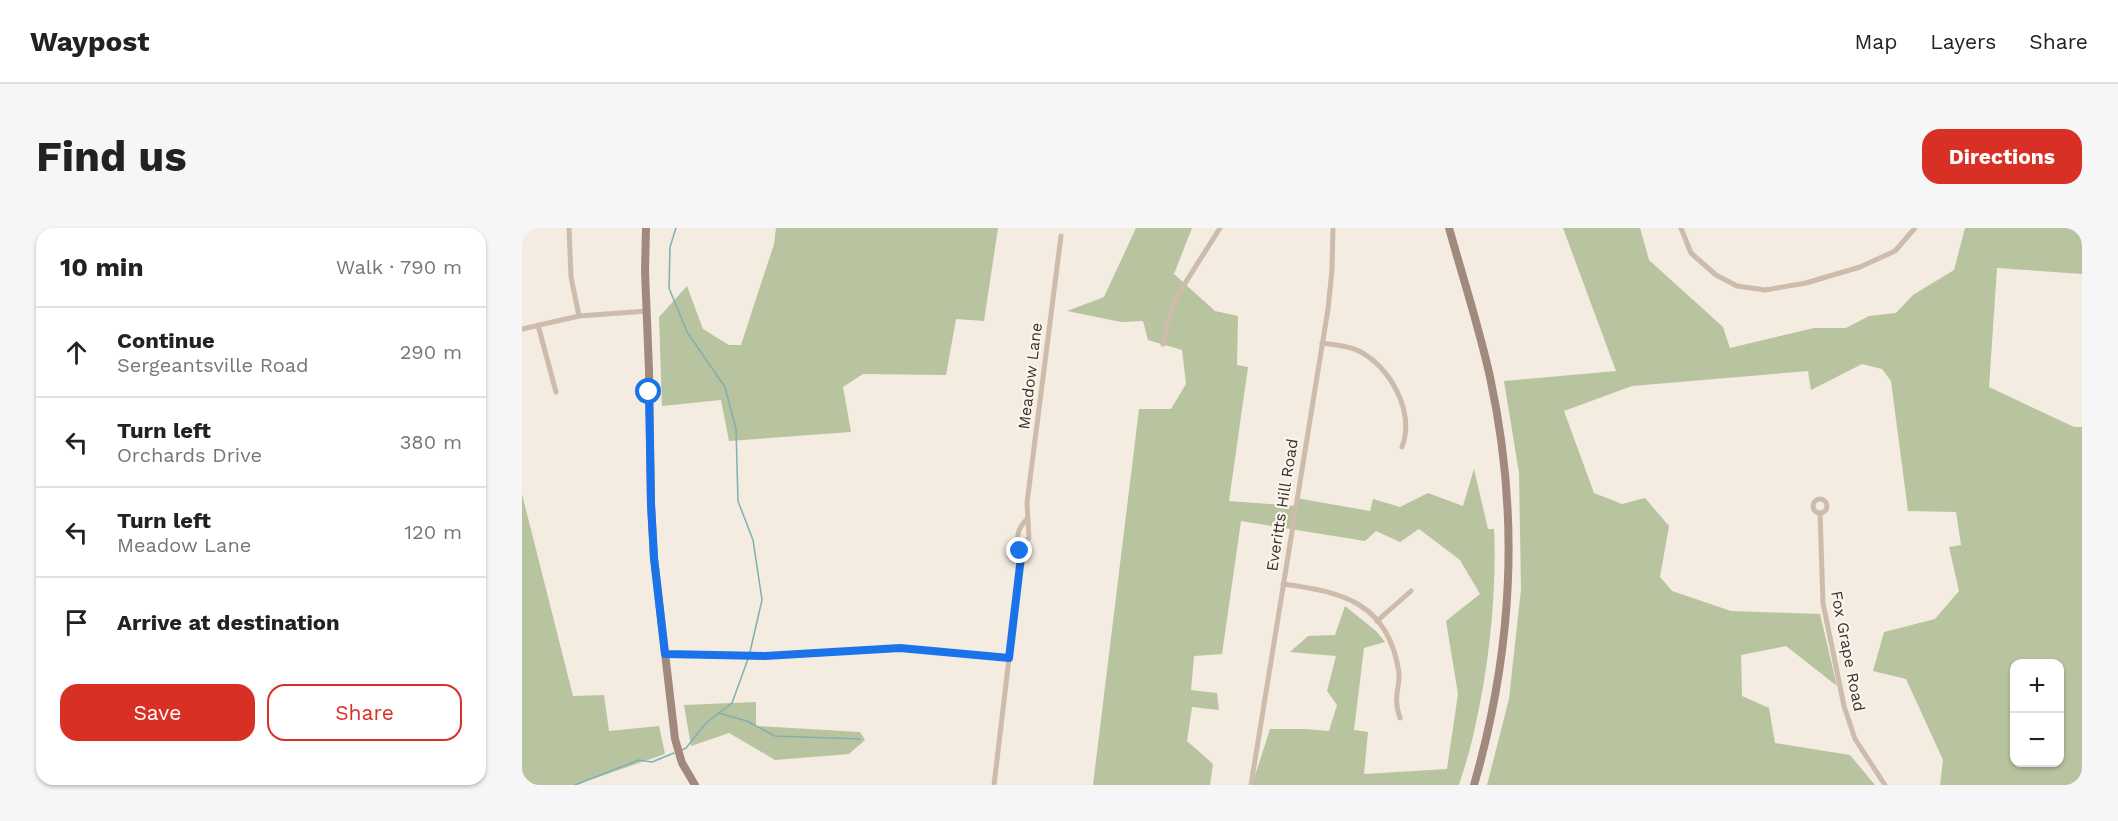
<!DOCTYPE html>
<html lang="en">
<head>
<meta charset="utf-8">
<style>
  :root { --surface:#fff; --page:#f6f6f6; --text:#222; --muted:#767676; --line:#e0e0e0; --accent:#d93025 }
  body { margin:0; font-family:"Work Sans",sans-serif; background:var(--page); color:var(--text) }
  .controls { position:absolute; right:18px; bottom:18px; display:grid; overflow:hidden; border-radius:12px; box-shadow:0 2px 4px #0004 }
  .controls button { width:54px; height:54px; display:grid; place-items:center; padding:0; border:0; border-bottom:2px solid var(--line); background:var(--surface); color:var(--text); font:30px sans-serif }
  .stop { position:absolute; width:18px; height:18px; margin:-14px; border:4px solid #1a73e8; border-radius:50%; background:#fff }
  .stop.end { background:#1a73e8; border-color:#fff; box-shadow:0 2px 6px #0008 }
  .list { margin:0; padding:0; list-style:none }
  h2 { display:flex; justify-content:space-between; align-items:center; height:78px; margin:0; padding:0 24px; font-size:26px }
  h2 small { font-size:20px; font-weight:400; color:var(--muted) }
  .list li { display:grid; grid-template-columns:39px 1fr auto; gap:18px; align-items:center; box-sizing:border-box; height:90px; padding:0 24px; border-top:2px solid var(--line) }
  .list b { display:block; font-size:22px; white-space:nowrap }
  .list p { margin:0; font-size:20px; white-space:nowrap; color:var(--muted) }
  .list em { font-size:20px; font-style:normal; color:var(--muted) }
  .actions { display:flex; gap:12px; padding:18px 24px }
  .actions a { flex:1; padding:14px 0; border:2px solid var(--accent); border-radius:18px; text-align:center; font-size:21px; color:var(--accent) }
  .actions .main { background:var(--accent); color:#fff }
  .icon { flex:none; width:33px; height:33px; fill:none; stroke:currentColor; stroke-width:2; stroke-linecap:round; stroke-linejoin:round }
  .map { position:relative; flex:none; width:1560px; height:557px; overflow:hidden; border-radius:18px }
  header { display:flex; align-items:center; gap:36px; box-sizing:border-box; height:84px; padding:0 30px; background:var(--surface); border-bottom:2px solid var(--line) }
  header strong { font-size:28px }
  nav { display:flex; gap:33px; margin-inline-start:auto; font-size:21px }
  .intro { display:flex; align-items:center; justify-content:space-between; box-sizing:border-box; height:144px; padding:0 36px }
  h1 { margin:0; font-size:42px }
  .button { padding:15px 27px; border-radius:18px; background:var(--accent); color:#fff; font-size:21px; font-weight:700 }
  main { display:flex; gap:36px; padding:0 36px }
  aside { flex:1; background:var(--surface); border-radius:18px; box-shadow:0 2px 4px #0004 }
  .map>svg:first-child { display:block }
  .green { fill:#b8c4a0; fill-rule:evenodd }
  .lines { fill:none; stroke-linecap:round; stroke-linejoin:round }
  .stream { stroke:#7fb0b2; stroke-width:1.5 }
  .minor { stroke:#cdbbac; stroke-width:5 }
  .secondary { stroke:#a18a7d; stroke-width:8 }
  .route { stroke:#1a73e8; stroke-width:8 }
  .labels { text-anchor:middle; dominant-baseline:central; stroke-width:4.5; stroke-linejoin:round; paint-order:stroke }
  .street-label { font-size:16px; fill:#3b302b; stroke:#fbf5ee }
</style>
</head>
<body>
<header>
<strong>Waypost</strong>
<nav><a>Map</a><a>Layers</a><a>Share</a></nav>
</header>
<div class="intro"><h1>Find us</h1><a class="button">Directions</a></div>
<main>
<aside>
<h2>10 min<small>Walk · 790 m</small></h2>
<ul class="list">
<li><svg class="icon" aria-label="ahead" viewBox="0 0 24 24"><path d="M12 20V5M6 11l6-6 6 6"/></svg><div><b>Continue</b><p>Sergeantsville Road</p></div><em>290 m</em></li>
<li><svg class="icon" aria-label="left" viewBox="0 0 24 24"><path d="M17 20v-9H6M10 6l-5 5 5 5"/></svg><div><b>Turn left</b><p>Orchards Drive</p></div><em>380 m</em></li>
<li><svg class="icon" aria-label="left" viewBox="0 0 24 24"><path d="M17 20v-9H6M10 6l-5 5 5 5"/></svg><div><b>Turn left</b><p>Meadow Lane</p></div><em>120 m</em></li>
<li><svg class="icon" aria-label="arrive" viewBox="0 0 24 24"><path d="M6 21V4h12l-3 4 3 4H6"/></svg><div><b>Arrive at destination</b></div></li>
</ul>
<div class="actions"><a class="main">Save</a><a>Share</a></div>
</aside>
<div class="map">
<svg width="1560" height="557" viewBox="0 0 1560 557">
  <rect width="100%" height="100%" fill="#f4ebe1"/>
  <g class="green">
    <polygon points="254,0 476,0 462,93 434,91 424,147 341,146 321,159 329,204 207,213 199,172 140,178 137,89 165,58 181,101 207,117 219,117 252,16"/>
    <path d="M614 0H670L652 46 693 83 716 88 715 137 726 139 707 273 773 278 774 270 848 283 851 271 878 279 906 265 941 278 952 241 966 301H972C975 364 967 438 953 499 949 519 943 538 937 557H730L748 501H784L807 503 815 477 805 463 814 428 768 424 786 408 813 407 823 378 854 403 863 414 842 420 832 502 846 504 842 546 925 541 936 466 924 393 958 366 938 332 897 301 878 314 854 303 843 313 719 293 700 426 672 428 669 462 695 465 697 482 670 479 665 513 691 536 688 557H571L617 181H649L664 156 660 122 626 112 621 93 599 94 545 83 582 69Z"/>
    <path d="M1041 0H1118L1127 32 1201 99 1208 120 1292 100H1324L1347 88 1374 85 1391 67 1432 42 1443 0H1560V46L1475 40 1467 159 1552 199H1560V557H1418L1421 532 1384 451 1351 443 1362 404 1413 391 1437 363 1427 319 1439 317 1434 284 1386 283 1369 153 1360 141 1340 136 1289 162 1286 143 1110 158 1042 183 1072 265 1100 276 1123 270 1147 298 1138 349 1150 363 1209 383 1298 386 1315 458 1264 418 1219 427 1220 468 1247 480 1253 515 1328 527 1353 557H965L987 471 999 361 997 245 982 153 1094 143ZM1492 436H1538V534H1492Z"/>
    <polygon points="0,266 51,468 82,467 87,503 137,498 143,526 53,557 0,557"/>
    <polygon points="234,474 234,498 338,504 343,512 327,526 253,532 207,505 169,518 162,477"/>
  </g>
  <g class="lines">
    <g class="stream">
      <polyline points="154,0 148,19 147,60 165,104 203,159 214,201 216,273 231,312 240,372 228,424"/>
      <polyline points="196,485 225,493 253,508 338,511"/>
      <polyline points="160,522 164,520 184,495 210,475 226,431"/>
      <polyline points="53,557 117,532 130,534 152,525"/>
    </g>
    <g class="minor">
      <polyline points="47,0 49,49 57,88"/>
      <polyline points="1159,0 1169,25 1194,47 1215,58 1243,62 1284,55 1338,39 1373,23 1393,0"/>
      <polyline points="16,97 34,164"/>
      <polyline points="0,101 57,88 125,83"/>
      <path d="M800 115C813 117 825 117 837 123 869 140 893 184 880 219"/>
      <polyline points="641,116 647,88 655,68 698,0"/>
      <circle cx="1298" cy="278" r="7"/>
      <polyline points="1298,285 1301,375 1322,478 1333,511 1363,557"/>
      <polyline points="497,323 507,310 505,275 539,8"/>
      <path d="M761 356C821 364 867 375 877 445 878 456 873 466 875 477 875 481 877 486 878 490"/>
      <polyline points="855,393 889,363"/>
      <polyline points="143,426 243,428 378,420 487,430"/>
      <path d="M472 557 499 329C495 313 492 304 505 291"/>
      <polyline points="729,557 806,81 810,42 811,0"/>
    </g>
    <g class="secondary">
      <polyline points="124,0 123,43 127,142 129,276 132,330 153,511 160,535 173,557"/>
      <path d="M927 0C941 50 957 99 968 149 998 288 991 421 952 557"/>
    </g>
  </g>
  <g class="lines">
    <polyline class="route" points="127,164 129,276 132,330 143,426 243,428 378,420 487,430 499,329 498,323"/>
  </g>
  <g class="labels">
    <g class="street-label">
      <text transform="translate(508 148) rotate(-83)">Meadow Lane</text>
      <text transform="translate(760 277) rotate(-81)">Everitts Hill Road</text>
      <text transform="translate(1326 423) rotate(79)">Fox Grape Road</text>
    </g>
  </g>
</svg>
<div class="controls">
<button>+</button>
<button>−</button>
</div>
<div class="stop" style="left:127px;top:164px"></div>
<div class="stop end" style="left:498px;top:323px"></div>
</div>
</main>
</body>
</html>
